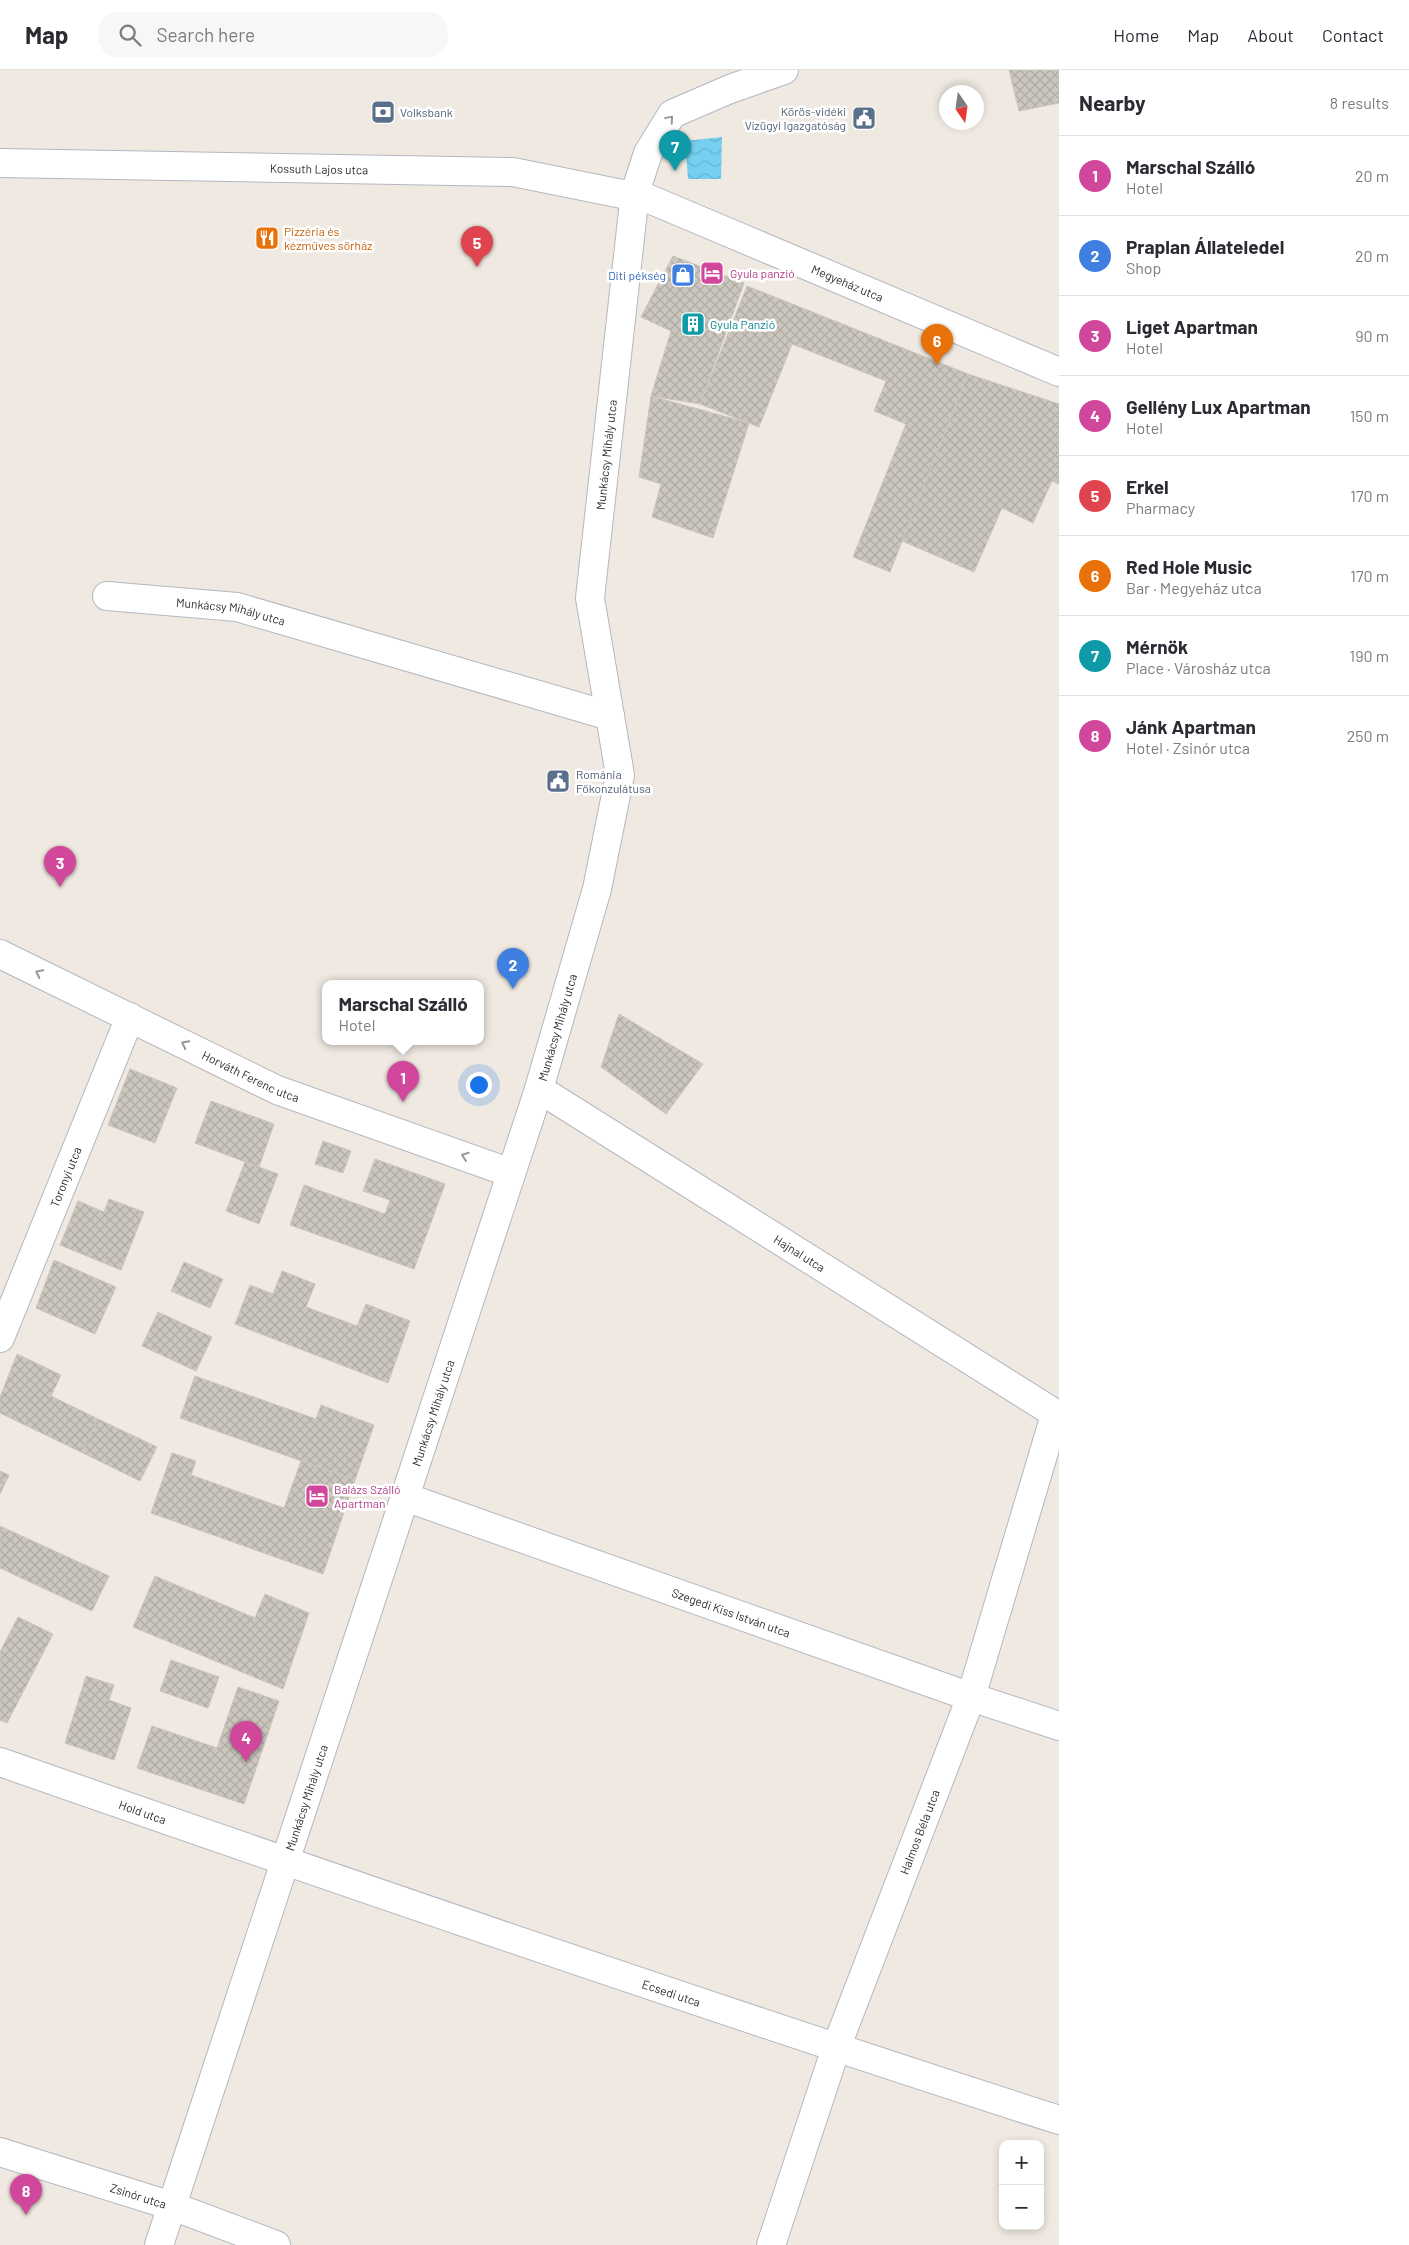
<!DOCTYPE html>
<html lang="en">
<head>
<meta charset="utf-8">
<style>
  :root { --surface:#fff; --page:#f7f7f7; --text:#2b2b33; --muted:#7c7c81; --line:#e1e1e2; --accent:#4264fb }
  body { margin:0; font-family:Barlow,sans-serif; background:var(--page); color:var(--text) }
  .controls { position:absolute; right:15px; bottom:15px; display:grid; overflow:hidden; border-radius:10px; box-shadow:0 2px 8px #0003 }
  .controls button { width:45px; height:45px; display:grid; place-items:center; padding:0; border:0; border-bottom:1px solid var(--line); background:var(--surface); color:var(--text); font:25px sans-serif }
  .compass { position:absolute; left:939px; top:15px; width:45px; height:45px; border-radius:50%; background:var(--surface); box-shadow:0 2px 8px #0003; rotate:167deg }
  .you { position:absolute; left:478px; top:1014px; width:18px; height:18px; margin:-12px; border:4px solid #fff; border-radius:50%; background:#1a73e8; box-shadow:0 0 0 8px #1a73e833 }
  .badge { display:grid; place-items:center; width:32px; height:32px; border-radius:50%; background:var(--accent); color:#fff; font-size:16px; font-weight:700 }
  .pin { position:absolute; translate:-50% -41px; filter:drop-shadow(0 1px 2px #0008) }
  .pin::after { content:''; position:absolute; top:26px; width:18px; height:15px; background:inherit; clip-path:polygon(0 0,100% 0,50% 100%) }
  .popup { position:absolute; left:322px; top:910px; width:162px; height:65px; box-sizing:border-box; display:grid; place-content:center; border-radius:10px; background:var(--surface); filter:drop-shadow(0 1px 4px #0005); font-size:16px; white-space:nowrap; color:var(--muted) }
  .popup b { font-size:19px; color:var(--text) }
  .popup::after { content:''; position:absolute; left:50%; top:100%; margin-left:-10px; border:10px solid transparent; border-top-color:var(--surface) }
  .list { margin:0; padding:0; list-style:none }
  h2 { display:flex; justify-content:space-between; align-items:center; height:65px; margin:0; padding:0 20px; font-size:21px }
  h2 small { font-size:16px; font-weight:400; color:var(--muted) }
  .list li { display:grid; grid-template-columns:32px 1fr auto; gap:15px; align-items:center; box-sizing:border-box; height:80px; padding:0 20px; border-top:1px solid var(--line) }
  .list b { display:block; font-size:19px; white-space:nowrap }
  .list p { margin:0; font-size:16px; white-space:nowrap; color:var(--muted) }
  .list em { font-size:16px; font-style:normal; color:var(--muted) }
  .icon { flex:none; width:28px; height:28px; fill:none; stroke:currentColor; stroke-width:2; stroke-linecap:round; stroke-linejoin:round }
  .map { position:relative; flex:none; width:1059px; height:2175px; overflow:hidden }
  header { display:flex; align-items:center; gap:30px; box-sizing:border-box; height:70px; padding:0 25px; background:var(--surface); border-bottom:1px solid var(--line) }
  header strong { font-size:24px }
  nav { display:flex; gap:28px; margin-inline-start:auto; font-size:18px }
  .search { width:350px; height:45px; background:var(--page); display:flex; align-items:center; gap:12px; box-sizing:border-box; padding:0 18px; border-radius:20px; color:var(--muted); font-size:19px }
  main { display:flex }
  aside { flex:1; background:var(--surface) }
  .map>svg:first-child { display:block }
  .water { fill:url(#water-waves) }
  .building { fill:url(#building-cross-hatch); stroke:#cbc5ba }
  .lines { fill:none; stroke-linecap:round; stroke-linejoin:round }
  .minor-casing { stroke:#b4b7c1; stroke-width:30 }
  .minor { stroke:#fff; stroke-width:28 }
  .oneway { stroke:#969696 }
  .labels { text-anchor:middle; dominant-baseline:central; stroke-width:5; stroke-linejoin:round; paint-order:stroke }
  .service-label { font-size:12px; fill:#4e5e75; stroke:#fff; text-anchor:start }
  .street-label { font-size:12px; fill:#2e2e2e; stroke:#fff }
  .food-label { font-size:12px; fill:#c56008; stroke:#fff; text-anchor:start }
  .hotel-label { font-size:12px; fill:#b23c85; stroke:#fff; text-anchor:start }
  .shop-label { font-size:12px; fill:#366cbe; stroke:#fff; text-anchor:end }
  .culture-label { font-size:12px; fill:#0d838f; stroke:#fff; text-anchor:start }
</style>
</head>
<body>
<header>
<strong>Map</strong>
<div class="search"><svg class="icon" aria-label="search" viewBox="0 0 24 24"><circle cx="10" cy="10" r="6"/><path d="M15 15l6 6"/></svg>Search here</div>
<nav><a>Home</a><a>Map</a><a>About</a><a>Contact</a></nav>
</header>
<main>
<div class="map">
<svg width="1059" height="2175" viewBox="0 0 1059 2175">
  <defs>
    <pattern id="water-waves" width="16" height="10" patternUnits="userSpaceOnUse" patternTransform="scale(1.25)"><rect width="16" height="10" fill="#75cff0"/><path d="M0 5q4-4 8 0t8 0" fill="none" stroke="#66b2ce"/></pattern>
    <pattern id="building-cross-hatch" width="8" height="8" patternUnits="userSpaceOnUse" patternTransform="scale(1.25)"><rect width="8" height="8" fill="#cbc7bf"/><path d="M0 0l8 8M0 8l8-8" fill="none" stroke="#afaba4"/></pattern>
  </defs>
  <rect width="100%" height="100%" fill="#efe9e1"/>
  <polygon class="water" points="722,67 721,109 688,109 685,71"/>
  <g class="building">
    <polygon points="1009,0 1059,0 1059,33 1019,41"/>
    <polygon points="673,186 744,213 700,334 651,326 671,261 641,247"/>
    <polygon points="747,216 968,304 890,502 853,487 906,354 874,341 886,311 792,274 759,357 700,334"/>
    <polygon points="968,304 1059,334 1059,414 1052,411 1033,453 1002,438 974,502 902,471"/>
    <polygon points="651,326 749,353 713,468 652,447 661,414 639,407"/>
    <polygon points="619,944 703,994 666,1044 601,997"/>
    <polygon points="130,999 177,1018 155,1073 108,1055"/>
    <polygon points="211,1031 274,1054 259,1097 195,1073"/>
    <polygon points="323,1071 351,1081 343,1103 315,1094"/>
    <polygon points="375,1089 445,1114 414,1199 290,1155 304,1115 385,1144 390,1130 363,1121"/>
    <polygon points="245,1092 278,1104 259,1154 226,1141"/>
    <polygon points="109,1129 144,1142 121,1200 60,1175 78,1131 104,1142"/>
    <polygon points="54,1190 116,1217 95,1264 36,1238"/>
    <polygon points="184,1192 223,1209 210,1238 171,1221"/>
    <polygon points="282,1201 315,1214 306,1237 357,1256 366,1234 410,1251 388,1313 235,1254 250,1215 273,1224"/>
    <polygon points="158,1242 212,1267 196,1301 142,1276"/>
    <polygon points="17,1284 61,1305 51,1326 98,1349 81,1382 0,1343 0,1327"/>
    <polygon points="195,1306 316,1349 321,1335 374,1355 355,1410 180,1348"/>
    <polygon points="98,1349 157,1377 140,1411 81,1382"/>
    <polygon points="172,1383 196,1391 191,1405 284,1438 301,1391 355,1410 323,1504 151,1443"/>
    <polygon points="0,1401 9,1405 0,1424"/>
    <polygon points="0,1456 109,1506 92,1541 0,1498"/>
    <polygon points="155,1506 255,1548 265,1524 309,1543 283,1619 133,1557"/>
    <polygon points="18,1547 53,1564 7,1653 0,1650 0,1582"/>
    <polygon points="171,1590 219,1607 208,1638 160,1621"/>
    <polygon points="86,1606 114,1615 109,1630 131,1638 114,1690 65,1673"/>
    <polygon points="238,1617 279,1631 244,1734 137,1698 152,1656 217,1678"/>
  </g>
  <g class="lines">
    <g class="minor-casing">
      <g id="minor">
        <path id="s1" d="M0 93 513 102 622 124 635 123 1059 302"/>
        <path id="s2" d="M107 526 237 537 610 646"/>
        <path id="s3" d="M0 884 277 1020 511 1103"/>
        <path id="s4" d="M539 1019 1059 1346"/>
        <path id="s5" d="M0 1268 130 947"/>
        <path id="s6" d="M405 1427 971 1627 1059 1656"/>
        <path id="s7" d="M0 1692C352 1815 704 1936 1059 2050"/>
        <path id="s8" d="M0 2082 172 2136 276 2175"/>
        <path id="s9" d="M159 2175 539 1019 597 819 620 705 590 528 635 123 648 83 672 44 730 19 784 0"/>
        <path id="s10" d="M771 2175 836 1978 971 1627 1055 1345"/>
      </g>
    </g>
    <use href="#minor" class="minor"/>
  </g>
  <defs><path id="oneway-chevron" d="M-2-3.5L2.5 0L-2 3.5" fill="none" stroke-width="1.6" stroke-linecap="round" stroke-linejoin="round" transform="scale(1.25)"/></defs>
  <g class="oneway">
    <use href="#oneway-chevron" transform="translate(670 49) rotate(-50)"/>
    <use href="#oneway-chevron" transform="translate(39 903) rotate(-154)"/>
    <use href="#oneway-chevron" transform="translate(185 974) rotate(-153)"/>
    <use href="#oneway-chevron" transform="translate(465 1086) rotate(-161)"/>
  </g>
  <defs>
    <g id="bank-square" transform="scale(1.25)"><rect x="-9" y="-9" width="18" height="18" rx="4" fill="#5c6f8a" stroke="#fff"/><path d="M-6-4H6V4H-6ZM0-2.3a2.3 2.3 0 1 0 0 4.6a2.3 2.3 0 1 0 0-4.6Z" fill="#fff"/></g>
    <g id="civic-square" transform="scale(1.25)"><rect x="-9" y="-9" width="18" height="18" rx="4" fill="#5c6f8a" stroke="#fff"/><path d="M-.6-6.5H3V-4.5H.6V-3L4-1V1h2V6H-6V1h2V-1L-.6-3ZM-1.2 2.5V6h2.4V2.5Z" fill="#fff"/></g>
    <g id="restaurant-square" transform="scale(1.25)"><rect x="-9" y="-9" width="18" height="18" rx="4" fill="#e8710a" stroke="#fff"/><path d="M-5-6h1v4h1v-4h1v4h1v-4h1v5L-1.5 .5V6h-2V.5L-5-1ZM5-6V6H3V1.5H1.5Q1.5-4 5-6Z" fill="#fff"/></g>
    <g id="hotel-square" transform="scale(1.25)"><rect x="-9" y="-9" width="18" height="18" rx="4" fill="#d1479c" stroke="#fff"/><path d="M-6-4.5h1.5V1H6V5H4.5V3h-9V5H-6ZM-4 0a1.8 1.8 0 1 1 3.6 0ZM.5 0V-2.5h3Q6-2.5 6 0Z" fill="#fff"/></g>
    <g id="shop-square" transform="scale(1.25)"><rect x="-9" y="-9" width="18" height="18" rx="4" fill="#3f7fe0" stroke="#fff"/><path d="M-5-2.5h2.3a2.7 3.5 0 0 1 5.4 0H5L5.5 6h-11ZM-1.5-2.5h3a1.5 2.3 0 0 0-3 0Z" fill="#fff"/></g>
    <g id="building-square" transform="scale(1.25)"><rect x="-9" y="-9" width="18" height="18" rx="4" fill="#0f9aa8" stroke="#fff"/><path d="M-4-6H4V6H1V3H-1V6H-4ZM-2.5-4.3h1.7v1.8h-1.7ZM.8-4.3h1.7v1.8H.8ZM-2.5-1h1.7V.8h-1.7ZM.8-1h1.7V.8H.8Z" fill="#fff"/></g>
  </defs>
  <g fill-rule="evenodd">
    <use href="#bank-square" x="383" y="42"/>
    <use href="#civic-square" x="864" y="48"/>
    <use href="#restaurant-square" x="267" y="168"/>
    <use href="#hotel-square" x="712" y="203"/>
    <use href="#shop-square" x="683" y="205"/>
    <use href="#building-square" x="693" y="254"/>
    <use href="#civic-square" x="558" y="711"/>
    <use href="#hotel-square" x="317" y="1426"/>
  </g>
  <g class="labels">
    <g class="service-label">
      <text x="846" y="41" text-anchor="end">Körös-vidéki<tspan x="846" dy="14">Vízügyi Igazgatóság</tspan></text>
      <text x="400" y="42">Volksbank</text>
      <text x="576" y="704">Románia<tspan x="576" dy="14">Főkonzulátusa</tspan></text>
    </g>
    <g class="street-label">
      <text stroke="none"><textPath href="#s1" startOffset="319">Kossuth Lajos utca</textPath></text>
      <text stroke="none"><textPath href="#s1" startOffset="868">Megyeház utca</textPath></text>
      <text stroke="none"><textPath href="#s9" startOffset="1865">Munkácsy Mihály utca</textPath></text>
      <text stroke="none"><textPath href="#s2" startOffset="125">Munkácsy Mihály utca</textPath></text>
      <text stroke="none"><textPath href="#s9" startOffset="1281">Munkácsy Mihály utca</textPath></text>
      <text stroke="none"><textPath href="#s3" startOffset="279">Horváth Ferenc utca</textPath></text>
      <text stroke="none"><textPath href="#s5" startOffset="174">Toronyi utca</textPath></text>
      <text stroke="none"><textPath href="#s4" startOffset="308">Hajnal utca</textPath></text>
      <text stroke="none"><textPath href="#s9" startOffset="876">Munkácsy Mihály utca</textPath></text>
      <text stroke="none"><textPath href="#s6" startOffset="346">Szegedi Kiss István utca</textPath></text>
      <text stroke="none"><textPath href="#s9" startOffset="471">Munkácsy Mihály utca</textPath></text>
      <text stroke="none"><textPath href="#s7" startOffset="151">Hold utca</textPath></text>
      <text stroke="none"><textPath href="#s10" startOffset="439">Halmos Béla utca</textPath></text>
      <text stroke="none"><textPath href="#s7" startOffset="710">Ecsedi utca</textPath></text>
      <text stroke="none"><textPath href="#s8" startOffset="145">Zsinór utca</textPath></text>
    </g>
    <g class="food-label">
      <text x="284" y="161">Pizzéria és<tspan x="284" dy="14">kézműves sörház</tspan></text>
    </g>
    <g class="hotel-label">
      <text x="730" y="203">Gyula panzió</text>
      <text x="334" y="1419">Balázs Szálló<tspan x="334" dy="14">Apartman</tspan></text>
    </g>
    <g class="shop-label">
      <text x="666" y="205">Diti pékség</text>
    </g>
    <g class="culture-label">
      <text x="710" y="254">Gyula Panzió</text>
    </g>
  </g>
</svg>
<div class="controls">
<button>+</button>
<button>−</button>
</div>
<svg class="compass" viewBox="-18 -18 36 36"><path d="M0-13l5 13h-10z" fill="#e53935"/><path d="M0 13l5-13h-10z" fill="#7c7c81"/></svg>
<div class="you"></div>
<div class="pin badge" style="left:403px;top:1032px;background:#d1479c">1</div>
<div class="popup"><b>Marschal Szálló</b>Hotel</div>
<div class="pin badge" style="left:513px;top:919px;background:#3f7fe0">2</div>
<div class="pin badge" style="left:60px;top:817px;background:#d1479c">3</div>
<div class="pin badge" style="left:246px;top:1692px;background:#d1479c">4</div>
<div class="pin badge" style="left:477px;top:197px;background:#e0444e">5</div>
<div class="pin badge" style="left:937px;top:295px;background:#e8710a">6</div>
<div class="pin badge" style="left:675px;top:101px;background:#0f9aa8">7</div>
<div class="pin badge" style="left:26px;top:2145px;background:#d1479c">8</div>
</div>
<aside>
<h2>Nearby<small>8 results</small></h2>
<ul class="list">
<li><span class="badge" style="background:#d1479c">1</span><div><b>Marschal Szálló</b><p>Hotel</p></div><em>20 m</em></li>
<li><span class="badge" style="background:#3f7fe0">2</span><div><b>Praplan Állateledel</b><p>Shop</p></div><em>20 m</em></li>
<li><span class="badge" style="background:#d1479c">3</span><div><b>Liget Apartman</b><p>Hotel</p></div><em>90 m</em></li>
<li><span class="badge" style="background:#d1479c">4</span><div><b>Gellény Lux Apartman</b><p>Hotel</p></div><em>150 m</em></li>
<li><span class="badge" style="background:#e0444e">5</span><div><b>Erkel</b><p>Pharmacy</p></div><em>170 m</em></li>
<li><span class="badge" style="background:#e8710a">6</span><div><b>Red Hole Music</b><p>Bar · Megyeház utca</p></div><em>170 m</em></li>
<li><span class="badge" style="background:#0f9aa8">7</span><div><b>Mérnök</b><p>Place · Városház utca</p></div><em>190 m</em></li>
<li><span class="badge" style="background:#d1479c">8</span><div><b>Jánk Apartman</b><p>Hotel · Zsinór utca</p></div><em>250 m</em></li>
</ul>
</aside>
</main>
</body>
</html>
